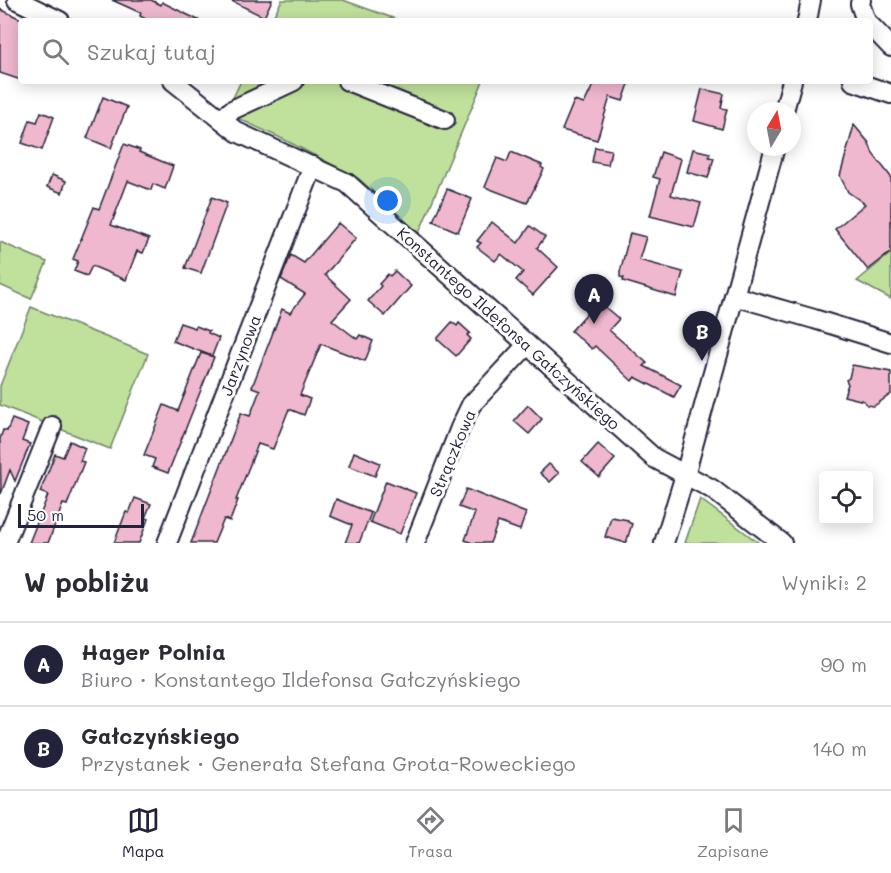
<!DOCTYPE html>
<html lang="pl">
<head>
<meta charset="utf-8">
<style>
  :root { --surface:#fff; --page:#f2f2f3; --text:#2b2b33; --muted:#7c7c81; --line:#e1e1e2; --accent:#22223b }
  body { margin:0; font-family:Mali,sans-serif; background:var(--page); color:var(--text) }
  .controls { position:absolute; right:18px; bottom:18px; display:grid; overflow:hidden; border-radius:6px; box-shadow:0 3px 15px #0003 }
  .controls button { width:54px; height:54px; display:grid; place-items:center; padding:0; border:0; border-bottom:2px solid var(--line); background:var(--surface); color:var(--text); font:30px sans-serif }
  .compass { position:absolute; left:747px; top:102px; width:54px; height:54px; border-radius:50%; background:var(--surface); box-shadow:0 3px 15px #0003; rotate:10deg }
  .scale { position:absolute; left:18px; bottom:15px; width:126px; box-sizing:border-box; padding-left:6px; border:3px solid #22223b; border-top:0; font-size:16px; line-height:21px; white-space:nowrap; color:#22223b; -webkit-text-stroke:4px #fff; paint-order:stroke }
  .you { position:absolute; left:388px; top:201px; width:21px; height:21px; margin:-15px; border:4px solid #fff; border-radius:50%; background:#1a73e8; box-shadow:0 0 0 9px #1a73e833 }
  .badge { display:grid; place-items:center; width:39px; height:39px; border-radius:50%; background:var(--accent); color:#fff; font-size:20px; font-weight:700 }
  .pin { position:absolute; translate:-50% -50px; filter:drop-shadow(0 2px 3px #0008) }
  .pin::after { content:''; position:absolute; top:32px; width:21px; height:18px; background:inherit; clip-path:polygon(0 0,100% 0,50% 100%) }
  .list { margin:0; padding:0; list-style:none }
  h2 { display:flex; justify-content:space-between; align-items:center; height:78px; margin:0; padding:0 24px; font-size:26px }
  h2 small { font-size:20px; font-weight:400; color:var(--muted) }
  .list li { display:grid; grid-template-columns:39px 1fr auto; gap:18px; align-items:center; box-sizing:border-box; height:84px; padding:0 24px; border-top:2px solid var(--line) }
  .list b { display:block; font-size:22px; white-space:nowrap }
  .list p { margin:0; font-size:20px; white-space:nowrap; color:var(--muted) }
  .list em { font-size:20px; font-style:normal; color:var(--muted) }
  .icon { flex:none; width:33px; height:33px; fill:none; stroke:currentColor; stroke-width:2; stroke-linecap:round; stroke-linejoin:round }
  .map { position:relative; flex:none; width:891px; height:543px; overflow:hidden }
  .search { position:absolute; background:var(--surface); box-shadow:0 3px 15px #0003; left:18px; right:18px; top:18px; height:66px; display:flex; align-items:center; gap:15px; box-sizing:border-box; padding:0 21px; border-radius:6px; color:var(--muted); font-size:22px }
  .sheet { height:246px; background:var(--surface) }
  nav { display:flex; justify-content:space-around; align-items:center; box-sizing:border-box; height:84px; border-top:2px solid var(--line); background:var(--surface); font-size:16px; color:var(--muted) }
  nav a { display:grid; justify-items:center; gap:3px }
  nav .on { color:var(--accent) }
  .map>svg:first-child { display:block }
  .green { fill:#bfe19b; stroke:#70826b; stroke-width:1.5 }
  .building { fill:#f0b8ce; stroke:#22223b; stroke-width:1.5 }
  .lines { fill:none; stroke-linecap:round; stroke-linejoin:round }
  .minor-casing { stroke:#22223b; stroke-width:22 }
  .minor { stroke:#fff; stroke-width:18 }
  .labels { text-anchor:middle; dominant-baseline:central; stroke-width:6; stroke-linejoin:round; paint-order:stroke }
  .street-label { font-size:16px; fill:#22223b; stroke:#fff }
</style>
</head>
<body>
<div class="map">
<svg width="891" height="543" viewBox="0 0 891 543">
  <rect width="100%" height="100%" fill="#fff"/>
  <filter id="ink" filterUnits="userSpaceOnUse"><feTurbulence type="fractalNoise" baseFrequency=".0167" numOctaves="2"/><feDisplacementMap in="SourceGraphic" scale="12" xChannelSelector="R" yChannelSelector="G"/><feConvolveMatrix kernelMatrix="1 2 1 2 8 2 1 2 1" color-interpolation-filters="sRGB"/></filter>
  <g filter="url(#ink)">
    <g class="green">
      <polygon points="282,0 343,0 401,21 271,21"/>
      <polygon points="241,81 483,81 419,233 358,178 285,140 235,117 230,104"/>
      <polygon points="0,242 47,262 31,299 0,285"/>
      <polygon points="891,253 891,299 857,281"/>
      <polygon points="31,307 148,354 110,449 0,405 0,386"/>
      <polygon points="700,499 759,543 685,543"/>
    </g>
    <g class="building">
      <polygon points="112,0 151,0 161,5 162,2 200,21 149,21 140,16 141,13"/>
      <polygon points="230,0 272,0 264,17"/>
      <polygon points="0,9 21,19 21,80 0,73"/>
      <polygon points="595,81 630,81 623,101 610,97 597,140 562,130 574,101 584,104"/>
      <polygon points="702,89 724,94 721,108 727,109 722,129 694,121"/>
      <polygon points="103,97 127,107 111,148 87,138"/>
      <polygon points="41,112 54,117 42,150 22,143 30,120 37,122"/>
      <polygon points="854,125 869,143 873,154 891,177 891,252 868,270 835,229 865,204 848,192 840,176"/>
      <polygon points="124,144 140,150 139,152 173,166 165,189 153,184 151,190 128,181 111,225 149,239 143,253 137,251 126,280 92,266 87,276 74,271 78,261 73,259 94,207 99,209"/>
      <polygon points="595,147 611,150 608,165 592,162"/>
      <polygon points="693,149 710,153 709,157 714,158 708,178 687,172"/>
      <polygon points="511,152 542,165 541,167 544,169 527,203 485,187 497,158 507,162"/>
      <polygon points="661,152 681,159 671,195 701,203 694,227 650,216 660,179 653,177"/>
      <polygon points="52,175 66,181 62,193 47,187"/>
      <polygon points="447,189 472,199 458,232 433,221"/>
      <polygon points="212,197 227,203 201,273 185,268"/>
      <polygon points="492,222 518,243 530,226 545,237 537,248 558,267 533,295 516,280 523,272 501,254 495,261 477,247 481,243 477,241"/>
      <polygon points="338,223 356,238 325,275 351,299 332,320 357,339 360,335 373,341 365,361 321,344 300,395 310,399 304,415 289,409 273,449 258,444 236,500 238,500 230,521 224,519 214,543 191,543 241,413 250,416 260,390 252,387 282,309 290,313 305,294 281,279 291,255 304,263"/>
      <polygon points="630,233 646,237 639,260 683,272 676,297 623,281 624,278 620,277 620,272"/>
      <polygon points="395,271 411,286 385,316 368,301 381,286 379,284 388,274 390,276"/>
      <polygon points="598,301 619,319 609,330 647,363 644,366 681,385 674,397 635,377 632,381 595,346 592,349 571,331"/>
      <polygon points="452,322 457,326 459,323 470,333 467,335 471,339 456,356 437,339"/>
      <polygon points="180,323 195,328 196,326 209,331 208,333 219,338 212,356 173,341"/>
      <polygon points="201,353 214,357 168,473 152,467 155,459 144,455 164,405 178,411"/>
      <polygon points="852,365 891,372 891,394 874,406 867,405 864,401 844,396 848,384 846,380 849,378"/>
      <polygon points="528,405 542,419 529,434 514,421"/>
      <polygon points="12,419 28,425 22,441 30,444 15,481 10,470 1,494 0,439 3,430 7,431"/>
      <polygon points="70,441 85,448 80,461 84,462 73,490 67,505 63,504 48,543 29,543 48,495 40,492 46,477 55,454 63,457"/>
      <polygon points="598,444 615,459 599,477 582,462"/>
      <polygon points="354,452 380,463 375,476 349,466"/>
      <polygon points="549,464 559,473 550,482 540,473"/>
      <polygon points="386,481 416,493 400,534 370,522"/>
      <polygon points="466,489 526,513 520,530 498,522 490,543 472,543 465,540 475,513 459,507"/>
      <polygon points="135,498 151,504 145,518 148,519 139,543 114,543 126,512 129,513"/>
      <polygon points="336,499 371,513 359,543 345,543 352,525 330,516"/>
      <polygon points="611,517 628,520 628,522 632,524 626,543 605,537"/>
    </g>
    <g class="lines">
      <g class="minor-casing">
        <g id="minor">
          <polyline points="17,0 60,21"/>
          <polyline points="861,0 860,4 866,21"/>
          <polyline points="807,21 811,0"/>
          <polyline points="870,25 891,47"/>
          <polyline points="173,81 237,132 347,183 654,458 712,489 782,543"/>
          <polyline points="347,81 445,120"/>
          <polyline points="853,81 891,94"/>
          <polyline points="784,111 792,81"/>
          <polyline points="221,119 232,110 294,81"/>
          <polyline points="734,296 814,319 891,343"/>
          <polyline points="5,543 52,426"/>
          <polyline points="167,543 313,166"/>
          <polyline points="415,543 460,428 471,405 527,345"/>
          <polyline points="664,543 685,475 775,147"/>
        </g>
      </g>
      <use href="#minor" class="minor"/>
    </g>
  </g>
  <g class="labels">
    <g class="street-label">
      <text transform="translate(509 328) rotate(42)">Konstantego Ildefonsa Gałczyńskiego</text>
      <text transform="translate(240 355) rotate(-69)">Jarzynowa</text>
      <text transform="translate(452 453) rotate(-67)">Strączkowa</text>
    </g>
  </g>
</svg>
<div class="controls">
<button><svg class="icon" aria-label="locate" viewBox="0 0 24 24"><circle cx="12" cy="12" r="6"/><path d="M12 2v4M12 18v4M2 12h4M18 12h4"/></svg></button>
</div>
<svg class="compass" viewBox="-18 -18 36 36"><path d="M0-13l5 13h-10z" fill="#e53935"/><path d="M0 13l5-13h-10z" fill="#7c7c81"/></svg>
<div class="scale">50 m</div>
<div class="you"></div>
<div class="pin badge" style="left:594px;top:324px">A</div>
<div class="pin badge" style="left:702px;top:361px">B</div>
<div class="search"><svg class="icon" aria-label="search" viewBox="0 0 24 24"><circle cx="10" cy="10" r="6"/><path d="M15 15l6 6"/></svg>Szukaj tutaj</div>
</div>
<section class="sheet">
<h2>W pobliżu<small>Wyniki: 2</small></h2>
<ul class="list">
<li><span class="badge">A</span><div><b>Hager Polnia</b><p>Biuro · Konstantego Ildefonsa Gałczyńskiego</p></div><em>90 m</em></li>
<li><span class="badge">B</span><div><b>Gałczyńskiego</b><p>Przystanek · Generała Stefana Grota-Roweckiego</p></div><em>140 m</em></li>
</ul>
</section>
<nav>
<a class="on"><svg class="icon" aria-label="map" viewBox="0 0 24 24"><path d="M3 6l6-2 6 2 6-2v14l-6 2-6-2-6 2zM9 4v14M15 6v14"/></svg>Mapa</a>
<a><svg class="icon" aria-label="directions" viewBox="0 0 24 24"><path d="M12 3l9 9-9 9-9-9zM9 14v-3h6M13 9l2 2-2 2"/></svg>Trasa</a>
<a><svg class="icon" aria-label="saved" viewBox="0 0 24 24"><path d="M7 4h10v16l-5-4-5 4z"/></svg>Zapisane</a>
</nav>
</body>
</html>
